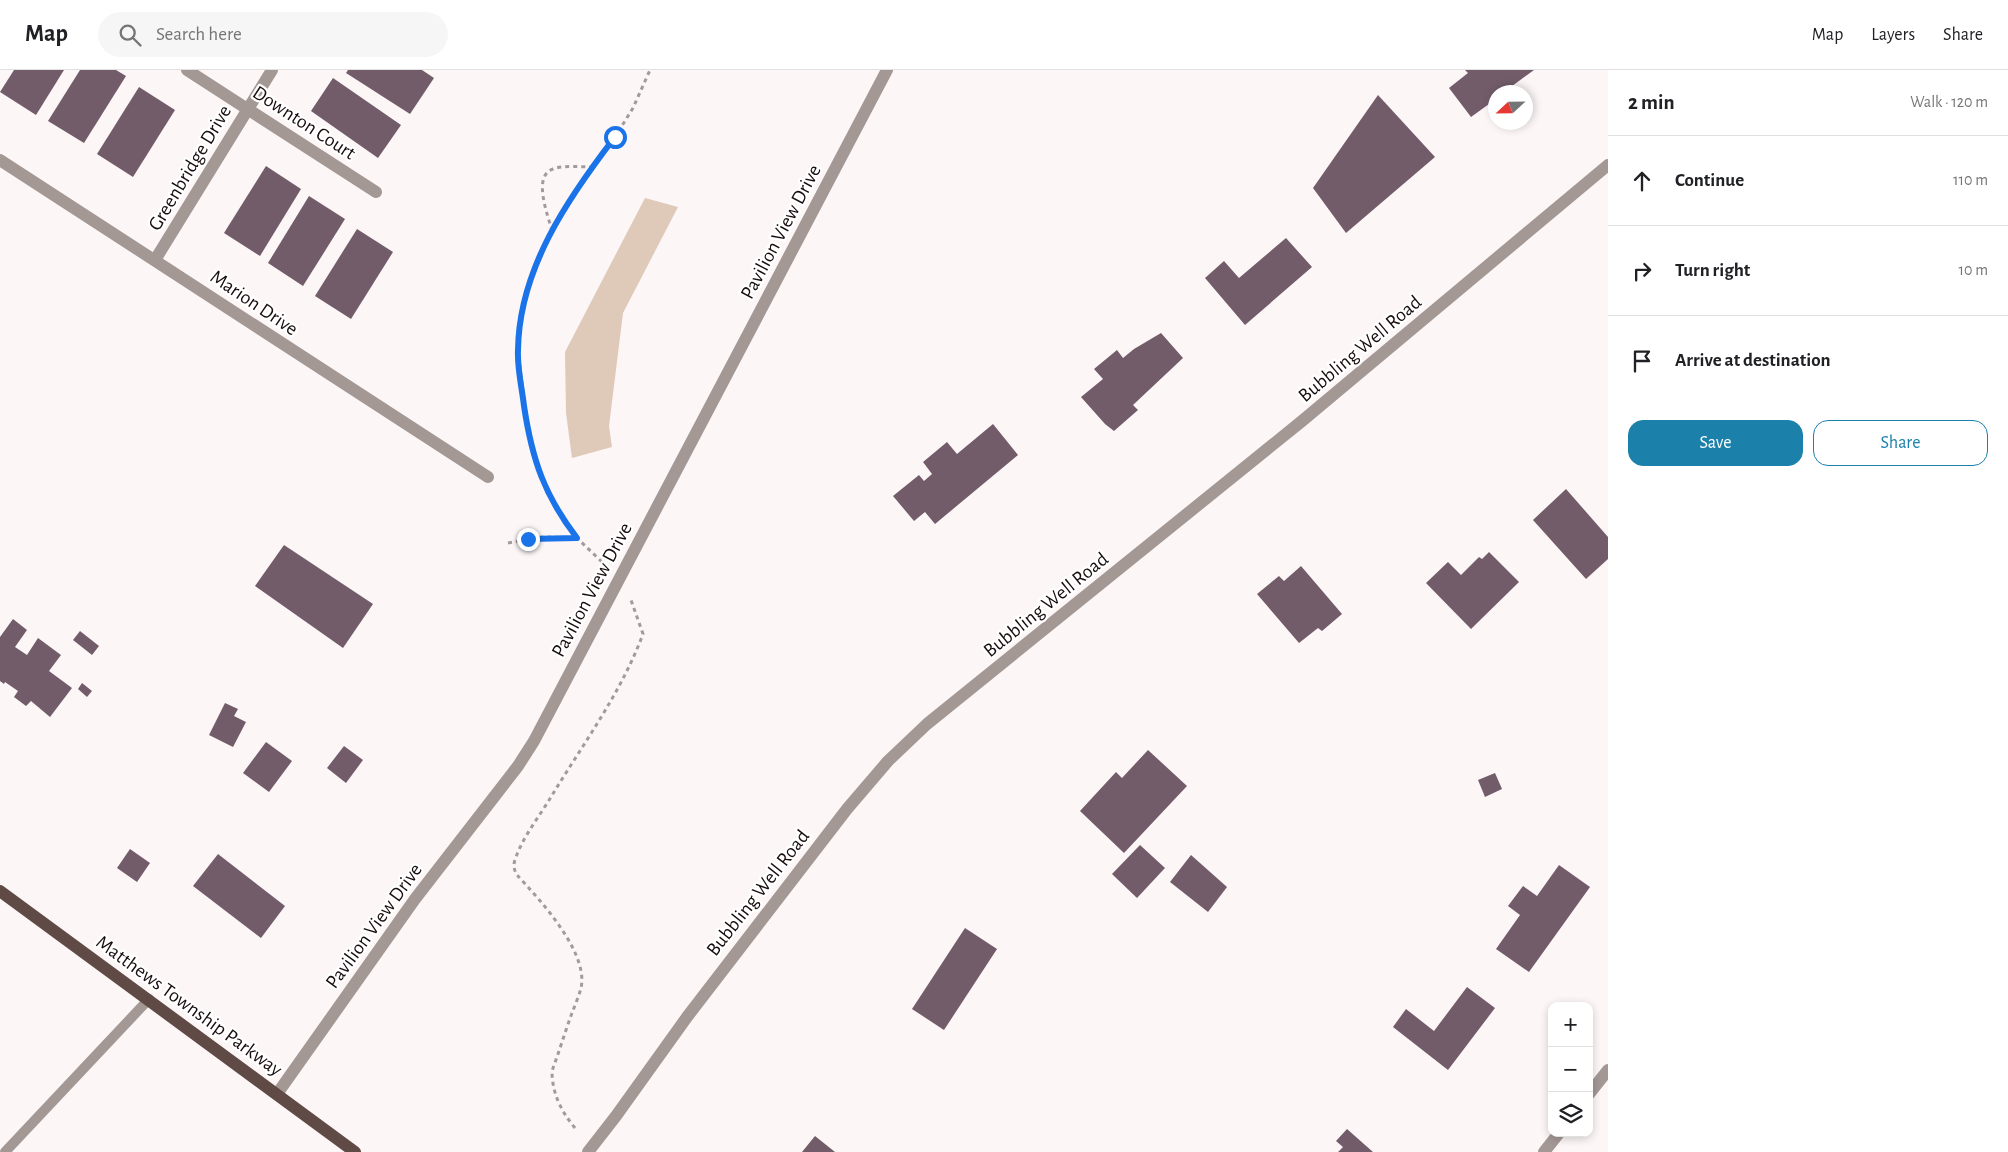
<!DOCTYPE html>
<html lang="en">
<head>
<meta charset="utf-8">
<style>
  :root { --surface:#fff; --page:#f6f6f6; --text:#202124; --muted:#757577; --line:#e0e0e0; --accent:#1b81ab }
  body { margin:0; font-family:"Alegreya Sans",sans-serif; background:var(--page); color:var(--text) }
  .controls { position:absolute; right:15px; bottom:15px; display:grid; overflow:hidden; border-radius:10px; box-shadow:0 2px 8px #0003 }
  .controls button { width:45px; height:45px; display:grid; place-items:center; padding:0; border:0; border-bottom:1px solid var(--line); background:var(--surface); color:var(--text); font:25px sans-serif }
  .compass { position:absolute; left:1488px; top:15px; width:45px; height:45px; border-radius:50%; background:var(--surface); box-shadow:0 2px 8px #0003; rotate:248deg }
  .stop { position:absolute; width:15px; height:15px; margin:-11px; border:4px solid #1a73e8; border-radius:50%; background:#fff }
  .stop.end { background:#1a73e8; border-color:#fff; box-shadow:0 1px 5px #0008 }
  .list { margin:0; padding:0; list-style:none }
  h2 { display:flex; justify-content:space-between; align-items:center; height:65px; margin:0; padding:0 20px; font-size:21px }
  h2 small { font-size:16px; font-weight:400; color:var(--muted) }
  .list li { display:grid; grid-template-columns:32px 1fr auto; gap:15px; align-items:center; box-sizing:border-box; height:90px; padding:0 20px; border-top:1px solid var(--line) }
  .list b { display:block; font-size:19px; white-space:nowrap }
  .list em { font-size:16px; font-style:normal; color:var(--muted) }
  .actions { display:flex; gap:10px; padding:15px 20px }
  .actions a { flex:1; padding:11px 0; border:1px solid var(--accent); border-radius:15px; text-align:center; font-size:18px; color:var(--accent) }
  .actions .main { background:var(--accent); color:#fff }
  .icon { flex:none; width:28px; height:28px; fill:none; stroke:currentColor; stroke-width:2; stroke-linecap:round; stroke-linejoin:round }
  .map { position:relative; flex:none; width:1608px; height:1082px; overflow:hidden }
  header { display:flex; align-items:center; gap:30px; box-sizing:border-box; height:70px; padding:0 25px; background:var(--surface); border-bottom:1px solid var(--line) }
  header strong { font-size:24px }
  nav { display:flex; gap:28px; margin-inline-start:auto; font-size:18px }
  .search { width:350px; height:45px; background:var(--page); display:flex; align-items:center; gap:12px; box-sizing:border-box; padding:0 18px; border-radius:28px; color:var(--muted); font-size:19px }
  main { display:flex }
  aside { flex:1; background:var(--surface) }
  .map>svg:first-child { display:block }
  .green { fill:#dfc9b9 }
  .building { fill:#725c6a }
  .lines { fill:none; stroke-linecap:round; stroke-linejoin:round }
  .path { stroke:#a29a9b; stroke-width:3; stroke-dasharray:4 4; stroke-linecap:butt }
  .lane { stroke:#a49895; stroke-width:10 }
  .street { stroke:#a49895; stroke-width:12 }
  .primary { stroke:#5f4a46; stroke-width:12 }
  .route { stroke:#1a73e8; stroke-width:6 }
  .labels { text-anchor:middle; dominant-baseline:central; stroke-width:4.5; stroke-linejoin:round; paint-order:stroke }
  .street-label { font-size:20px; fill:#170d0f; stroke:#fff }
</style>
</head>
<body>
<header>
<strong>Map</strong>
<div class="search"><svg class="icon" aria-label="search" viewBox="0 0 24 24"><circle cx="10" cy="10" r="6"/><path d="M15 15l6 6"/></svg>Search here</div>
<nav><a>Map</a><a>Layers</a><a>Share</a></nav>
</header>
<main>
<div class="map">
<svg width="1608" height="1082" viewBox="0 0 1608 1082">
  <rect width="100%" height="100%" fill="#fcf6f7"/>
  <polygon class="green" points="645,128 678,137 623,243 609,356 612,377 572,388 566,343 565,282"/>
  <g class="building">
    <polygon points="14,0 64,0 36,45 0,22"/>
    <polygon points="80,0 116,0 126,6 84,73 48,51"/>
    <polygon points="348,0 422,0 434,8 410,44 346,3"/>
    <polygon points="1465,0 1534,0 1504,22 1496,22 1496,29 1471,47 1449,18 1468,3"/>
    <polygon points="333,8 401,55 378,88 311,41"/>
    <polygon points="139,17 175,40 133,107 97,84"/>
    <polygon points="1378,25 1435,87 1346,163 1313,118"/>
    <polygon points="266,96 301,119 260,186 224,163"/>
    <polygon points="309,126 345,149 303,216 268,193"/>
    <polygon points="357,159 393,182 351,249 315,226"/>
    <polygon points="1286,168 1312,197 1245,255 1205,208 1224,191 1239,208"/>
    <polygon points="1161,263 1183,288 1133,335 1138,340 1114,361 1105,354 1081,327 1103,309 1094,299 1117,280 1123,288 1134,279"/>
    <polygon points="993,354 1018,385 935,454 925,442 914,451 893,426 919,405 924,411 932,404 923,392 947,372 957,384"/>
    <polygon points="1566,419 1608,467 1608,489 1586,509 1533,450"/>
    <polygon points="284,475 373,534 343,578 255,516"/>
    <polygon points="1489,482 1519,512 1471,559 1426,513 1448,492 1461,505 1479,487 1482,489"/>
    <polygon points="1301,496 1342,544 1322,561 1318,558 1299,573 1257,524 1279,506 1284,511"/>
    <polygon points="13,549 27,560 15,577 27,585 38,568 61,585 49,601 72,618 50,647 31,631 26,636 14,627 18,621 5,612 4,614 0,611 0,567"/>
    <polygon points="80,561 99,576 92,585 73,570"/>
    <polygon points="82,613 92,621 87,627 78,619"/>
    <polygon points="225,633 238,639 234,646 246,652 233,677 209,665"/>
    <polygon points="266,672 292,691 269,722 243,703"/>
    <polygon points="344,676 363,690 346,713 327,698"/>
    <polygon points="1148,680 1187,716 1124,783 1080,741 1116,702 1122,708"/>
    <polygon points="1495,703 1502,719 1485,727 1478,710"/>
    <polygon points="1140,775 1165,798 1137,828 1112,804"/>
    <polygon points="130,779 150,793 137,812 117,798"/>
    <polygon points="218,784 285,836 261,868 193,816"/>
    <polygon points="1191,785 1227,817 1208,842 1170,812"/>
    <polygon points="1559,795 1590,817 1529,902 1496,879 1520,845 1508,836 1523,816 1537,826"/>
    <polygon points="965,858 997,879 944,960 912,939"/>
    <polygon points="1467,917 1495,938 1448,1000 1393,957 1406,939 1434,961"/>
    <polygon points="1347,1059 1373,1082 1338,1082 1343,1077 1336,1071"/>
    <polygon points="815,1066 835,1082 802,1082"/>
  </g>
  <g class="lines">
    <g class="path">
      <path d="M552 161C548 145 532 106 553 99 564 95 580 97 592 97"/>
      <polyline points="508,473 544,467 577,468"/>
      <polyline points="602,492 577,468 565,452 541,409 528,362 518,281 520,254 524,230 535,196 546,171 592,97 615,67 633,38 650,0"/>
      <path d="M575 1058C561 1041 552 1023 552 1001 559 982 565 962 572 943 575 935 579 926 581 918 589 882 539 829 517 805 514 800 513 795 515 790 522 768 539 747 551 727 583 674 621 623 643 564L631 530"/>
    </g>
    <polyline class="lane" points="5,1082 149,929"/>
    <g class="street">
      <polyline points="187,0 376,122"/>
      <polyline points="0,90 488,407"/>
      <polyline points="155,190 272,0"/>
      <polyline points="277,1024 415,829 518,696 534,671 887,0"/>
      <polyline points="1589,1024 1608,1000"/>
      <polyline points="588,1082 616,1046 687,947 847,739 888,691 927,654 1302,351 1608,95"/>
      <polyline points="1544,1082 1559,1063"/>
    </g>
    <polyline class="primary" points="0,821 355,1082"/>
  </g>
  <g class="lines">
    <path class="route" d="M528 469 577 468C544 425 532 389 524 336 522 318 517 298 518 280 519 199 568 128 615 67"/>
  </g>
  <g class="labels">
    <g class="street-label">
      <text transform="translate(304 53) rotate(33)">Downton Court</text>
      <text transform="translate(190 98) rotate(-59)">Greenbridge Drive</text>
      <text transform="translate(781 162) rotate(-62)">Pavilion View Drive</text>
      <text transform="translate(254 233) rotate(34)">Marion Drive</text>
      <text transform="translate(1360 279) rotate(-40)">Bubbling Well Road</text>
      <text transform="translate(592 520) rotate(-62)">Pavilion View Drive</text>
      <text transform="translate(1046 535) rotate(-39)">Bubbling Well Road</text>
      <text transform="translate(758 823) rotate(-52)">Bubbling Well Road</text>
      <text transform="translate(374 856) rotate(-54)">Pavilion View Drive</text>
      <text transform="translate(189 936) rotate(36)">Matthews Township Parkway</text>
    </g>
  </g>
</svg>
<div class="controls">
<button>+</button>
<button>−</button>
<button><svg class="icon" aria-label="layers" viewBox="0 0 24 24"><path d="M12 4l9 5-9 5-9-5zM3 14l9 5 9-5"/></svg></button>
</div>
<svg class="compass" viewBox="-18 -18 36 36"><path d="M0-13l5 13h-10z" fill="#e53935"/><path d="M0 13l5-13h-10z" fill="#757577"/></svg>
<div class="stop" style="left:615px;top:67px"></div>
<div class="stop end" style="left:528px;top:469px"></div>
</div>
<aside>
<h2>2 min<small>Walk · 120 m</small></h2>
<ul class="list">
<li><svg class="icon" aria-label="ahead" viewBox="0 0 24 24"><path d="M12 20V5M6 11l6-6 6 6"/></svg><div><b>Continue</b></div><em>110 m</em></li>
<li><svg class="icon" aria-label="right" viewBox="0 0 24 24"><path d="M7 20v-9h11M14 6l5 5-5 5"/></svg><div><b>Turn right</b></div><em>10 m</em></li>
<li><svg class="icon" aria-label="arrive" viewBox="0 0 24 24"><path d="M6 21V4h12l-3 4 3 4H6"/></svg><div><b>Arrive at destination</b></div></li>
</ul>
<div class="actions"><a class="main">Save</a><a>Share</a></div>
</aside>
</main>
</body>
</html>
